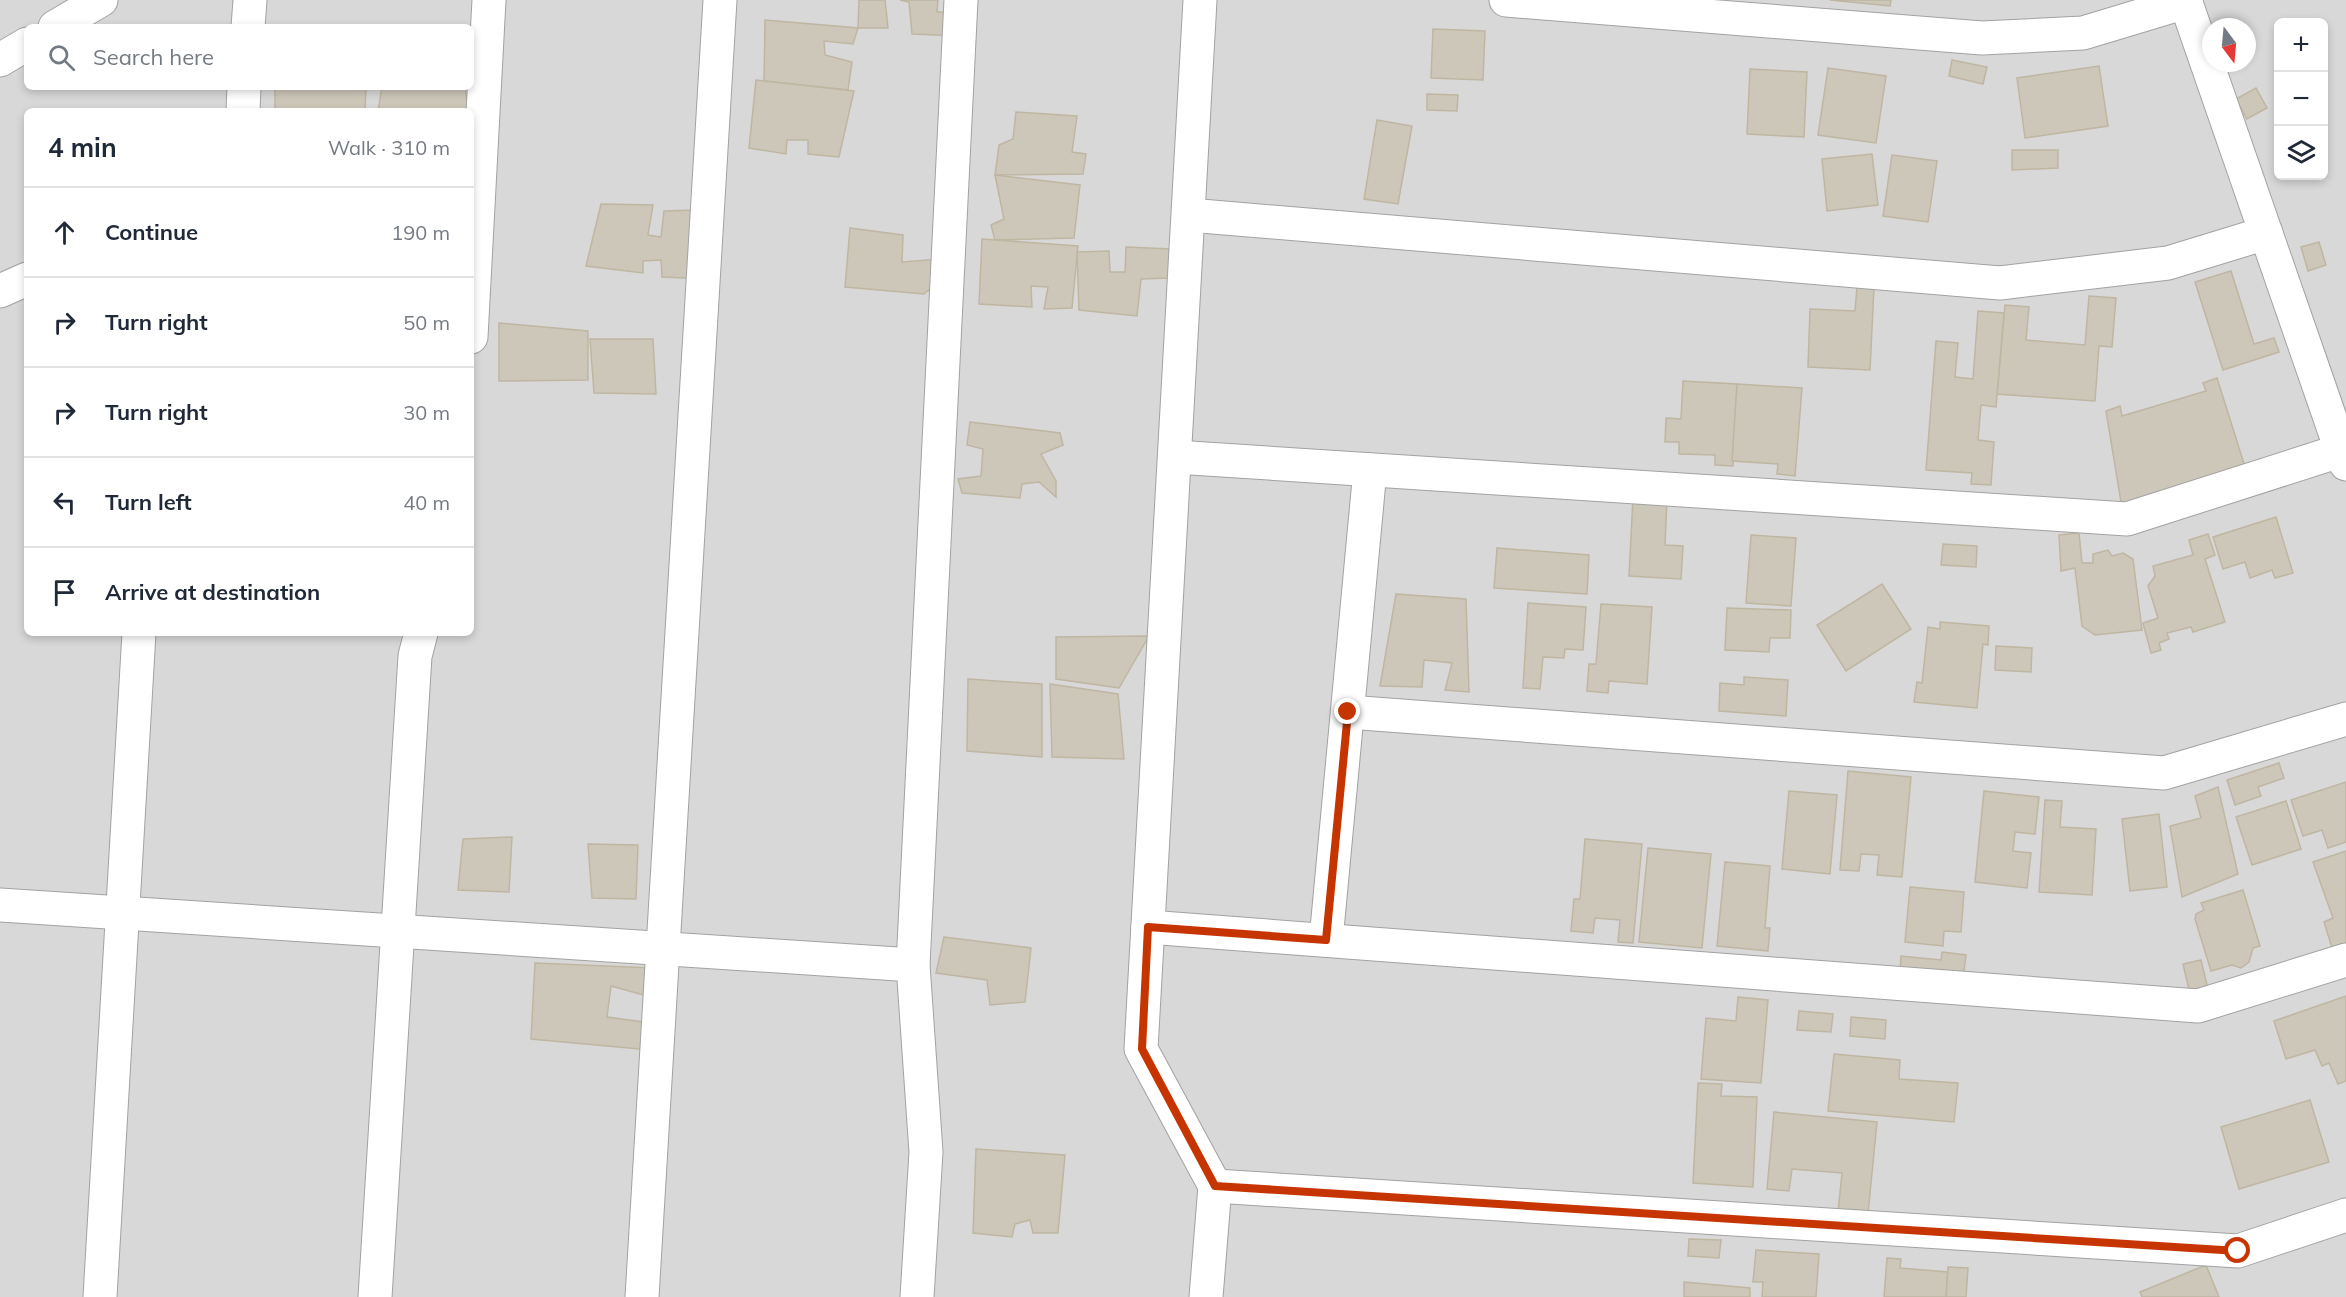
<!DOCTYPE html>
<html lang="en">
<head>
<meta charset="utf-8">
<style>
  :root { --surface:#fff; --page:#f2f2f3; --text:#1f2937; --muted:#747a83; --line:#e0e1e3 }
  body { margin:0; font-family:Mulish,sans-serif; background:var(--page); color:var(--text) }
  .controls { position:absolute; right:18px; top:18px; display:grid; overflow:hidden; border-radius:9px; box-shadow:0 3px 9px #0003 }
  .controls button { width:54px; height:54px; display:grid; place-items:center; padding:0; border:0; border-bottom:2px solid var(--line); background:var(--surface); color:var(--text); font:30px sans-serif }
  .compass { position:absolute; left:2202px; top:18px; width:54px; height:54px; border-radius:50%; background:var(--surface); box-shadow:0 3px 9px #0003; rotate:164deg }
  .stop { position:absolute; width:18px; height:18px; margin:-14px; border:4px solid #c63500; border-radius:50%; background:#fff }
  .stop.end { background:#c63500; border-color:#fff; box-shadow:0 2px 6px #0008 }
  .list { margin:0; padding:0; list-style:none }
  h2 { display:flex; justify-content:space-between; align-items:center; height:78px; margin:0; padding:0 24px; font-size:26px }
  h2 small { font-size:20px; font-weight:400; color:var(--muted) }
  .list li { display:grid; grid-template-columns:39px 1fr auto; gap:18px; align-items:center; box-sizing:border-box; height:90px; padding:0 24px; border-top:2px solid var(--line) }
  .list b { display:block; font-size:22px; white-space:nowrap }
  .list em { font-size:20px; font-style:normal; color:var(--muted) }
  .icon { flex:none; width:33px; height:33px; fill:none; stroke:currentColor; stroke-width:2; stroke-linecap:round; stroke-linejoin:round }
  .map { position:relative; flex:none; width:2346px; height:1297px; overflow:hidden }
  .search { position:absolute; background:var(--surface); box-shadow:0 3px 9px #0003; left:24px; top:24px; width:450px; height:66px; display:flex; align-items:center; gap:15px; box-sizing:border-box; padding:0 21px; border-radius:9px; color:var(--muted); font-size:22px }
  .panel { position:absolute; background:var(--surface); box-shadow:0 3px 9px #0003; left:24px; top:108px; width:450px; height:528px; border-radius:9px }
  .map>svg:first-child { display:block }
  .residential { fill:#d9d8d8; fill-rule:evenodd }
  .building { fill:#cdc7b9; stroke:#bfb6a2; stroke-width:1.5 }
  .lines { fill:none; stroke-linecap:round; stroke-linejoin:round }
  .street-casing { stroke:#a2a2a2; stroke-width:35 }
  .street { stroke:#fff; stroke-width:33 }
  .route { stroke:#c63500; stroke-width:8 }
</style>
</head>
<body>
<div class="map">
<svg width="2346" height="1297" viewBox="0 0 2346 1297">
  <rect width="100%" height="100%" fill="#edece0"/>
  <path class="residential" d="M0 0H2346V1297H0ZM2278 22H2324V176H2278ZM27 27H471V87H27ZM2211 27H2247V63H2211ZM27 111H471V633H27Z"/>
  <g class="building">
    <polygon points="859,0 885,0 888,28 858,28"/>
    <polygon points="900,0 938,0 937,12 954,12 959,36 912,34 909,2"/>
    <polygon points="1830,0 1891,0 1890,6"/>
    <polygon points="765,20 858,28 853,44 824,41 825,55 852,62 848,90 764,81"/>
    <polygon points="1433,29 1485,31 1483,80 1431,78"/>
    <polygon points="1952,60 1987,67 1983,84 1949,76"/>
    <polygon points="2099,66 2108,126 2025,138 2017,78"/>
    <polygon points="1828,68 1886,76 1876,143 1818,135"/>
    <polygon points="1750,69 1807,72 1804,137 1747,134"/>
    <polygon points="756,80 854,91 839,157 808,154 808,140 787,140 786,154 749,148"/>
    <polygon points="275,87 366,87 365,111 275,111"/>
    <polygon points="382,87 465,87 468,111 378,111"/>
    <polygon points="2256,88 2267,108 2247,119 2236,99"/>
    <polygon points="1427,94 1458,95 1457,111 1427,110"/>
    <polygon points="1016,112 1077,116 1072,152 1086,154 1083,174 995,175 999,145 1013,139"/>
    <polygon points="1377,120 1412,126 1398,204 1364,199"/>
    <polygon points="2012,150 2058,150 2058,168 2012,170"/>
    <polygon points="1872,154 1878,205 1827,211 1822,159"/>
    <polygon points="1892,155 1937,161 1928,222 1883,216"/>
    <polygon points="995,175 1080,185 1074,238 995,240 991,225 1004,219"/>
    <polygon points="601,204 653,205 648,235 661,237 664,211 695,210 704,279 662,277 661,260 643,261 643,273 586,266"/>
    <polygon points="850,228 903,235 902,262 940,259 938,282 924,294 845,287"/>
    <polygon points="982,239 1078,246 1072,308 1044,309 1048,287 1031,286 1032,307 979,304"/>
    <polygon points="2319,242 2326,265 2308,271 2301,247"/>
    <polygon points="1126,247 1172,249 1170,278 1141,279 1137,316 1079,310 1077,252 1109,251 1110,272 1125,272"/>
    <polygon points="2231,271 2254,344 2274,338 2279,352 2223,370 2195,282"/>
    <polygon points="1857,287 1874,287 1870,370 1808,367 1810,309 1855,311"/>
    <polygon points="2089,296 2116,298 2112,347 2099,346 2095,401 1997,394 2005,305 2029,307 2026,340 2085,345"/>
    <polygon points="1978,311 2004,313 1996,407 1981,405 1978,440 1994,442 1991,485 1971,484 1972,473 1926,470 1936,341 1958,343 1955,377 1973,379"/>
    <polygon points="499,323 588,331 588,380 499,381"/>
    <polygon points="590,339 653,339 656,394 594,393"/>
    <polygon points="2217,378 2246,470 2122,508 2106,411 2120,406 2122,416 2206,391 2203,383"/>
    <polygon points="1683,381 1737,384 1733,466 1715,465 1715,455 1679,454 1679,442 1665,442 1666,418 1681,419"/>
    <polygon points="1737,384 1802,388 1795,476 1777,474 1778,464 1732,461"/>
    <polygon points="970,422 1060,433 1063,445 1041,454 1056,481 1056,497 1039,482 1022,484 1020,498 962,493 958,479 981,476 983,449 967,445"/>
    <polygon points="1633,497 1667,500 1665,545 1683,546 1681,579 1629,576"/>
    <polygon points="2276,517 2293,573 2275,578 2272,570 2250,578 2245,562 2223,569 2213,537"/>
    <polygon points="2079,533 2082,563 2093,563 2093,554 2108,550 2112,556 2123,553 2133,559 2142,630 2095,635 2082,626 2075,568 2061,571 2059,535"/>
    <polygon points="2208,534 2215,555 2205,559 2225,622 2193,632 2191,627 2167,633 2169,639 2159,643 2161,650 2151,653 2143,623 2158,618 2148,586 2155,576 2153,566 2193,555 2189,540"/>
    <polygon points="1751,535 1796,538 1791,606 1746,603"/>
    <polygon points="1943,544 1977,546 1976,567 1941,565"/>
    <polygon points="1497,548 1589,555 1587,594 1494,588"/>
    <polygon points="1882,584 1911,629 1846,671 1817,625"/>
    <polygon points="1396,594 1466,599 1469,692 1445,690 1452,663 1424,660 1422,687 1380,686"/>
    <polygon points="1528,603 1586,607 1583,650 1565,649 1564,658 1543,657 1540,689 1523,688"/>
    <polygon points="1601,604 1652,607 1647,684 1609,681 1608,693 1587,691 1589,664 1596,664"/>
    <polygon points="1727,608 1791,610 1790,638 1770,638 1769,652 1725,650"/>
    <polygon points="1940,622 1989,626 1988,645 1983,644 1977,708 1914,702 1917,682 1922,683 1928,627 1940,629"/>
    <polygon points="1149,636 1119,688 1056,679 1056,637"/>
    <polygon points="1996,646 2032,648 2031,672 1995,670"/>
    <polygon points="1744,677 1788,680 1786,716 1719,711 1720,683 1744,685"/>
    <polygon points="968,679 1042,684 1042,757 967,751"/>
    <polygon points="1050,684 1118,694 1124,759 1052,757"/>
    <polygon points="2279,763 2284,778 2258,787 2261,796 2235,805 2227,780"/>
    <polygon points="1848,771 1911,777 1902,877 1877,875 1879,855 1861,854 1859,871 1840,870"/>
    <polygon points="2346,782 2346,842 2328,848 2322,830 2303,836 2291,800"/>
    <polygon points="2218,787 2238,874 2182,897 2170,826 2201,818 2195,796"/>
    <polygon points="1789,791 1837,795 1830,874 1782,869"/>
    <polygon points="1984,791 2039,797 2035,834 2015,832 2013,851 2031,853 2027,888 1975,882"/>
    <polygon points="2045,800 2062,801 2060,827 2096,829 2092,895 2039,892"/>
    <polygon points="2286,801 2301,849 2252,865 2236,817"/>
    <polygon points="2159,814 2167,887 2130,891 2122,819"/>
    <polygon points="512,837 509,892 458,890 463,839"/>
    <polygon points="1585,839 1642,844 1633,943 1618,942 1620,920 1595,918 1593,933 1571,931 1574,899 1580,899"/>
    <polygon points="588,844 638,845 636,899 592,898"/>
    <polygon points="1648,848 1711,854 1702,948 1639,942"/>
    <polygon points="2346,851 2346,946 2333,951 2324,922 2333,918 2313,862"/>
    <polygon points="1725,862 1770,866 1765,928 1770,928 1768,951 1717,946"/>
    <polygon points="1910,887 1964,892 1961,932 1944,931 1943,946 1905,942"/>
    <polygon points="2243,890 2260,946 2253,948 2249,962 2241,968 2232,965 2211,971 2195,919 2196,914 2204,910 2201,903"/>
    <polygon points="944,937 1031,948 1025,1002 990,1005 987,980 936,973"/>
    <polygon points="1942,952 1966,955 1963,979 1900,972 1901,956 1941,960"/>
    <polygon points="2201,960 2208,989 2190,994 2183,964"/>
    <polygon points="535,963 653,968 651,997 611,986 607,1017 651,1023 650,1050 531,1039"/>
    <polygon points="2346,996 2346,1081 2338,1084 2329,1063 2322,1066 2315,1050 2286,1059 2274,1021"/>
    <polygon points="1738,997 1768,1000 1761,1083 1701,1079 1706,1018 1736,1021"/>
    <polygon points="1799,1011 1833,1014 1831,1032 1797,1030"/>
    <polygon points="1851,1017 1886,1020 1885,1039 1850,1036"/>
    <polygon points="1834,1054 1900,1060 1899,1079 1958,1083 1954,1122 1828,1111"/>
    <polygon points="1698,1083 1722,1084 1721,1096 1757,1097 1753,1187 1693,1183"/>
    <polygon points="2310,1100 2329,1162 2239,1189 2221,1127"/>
    <polygon points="1774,1112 1877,1122 1868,1214 1838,1212 1842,1173 1792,1169 1789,1191 1767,1189"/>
    <polygon points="976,1149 1065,1155 1058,1233 1033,1233 1030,1220 1015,1224 1012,1237 973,1233"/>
    <polygon points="1689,1239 1721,1240 1719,1258 1688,1256"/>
    <polygon points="1756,1250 1819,1254 1816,1297 1762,1297 1763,1282 1753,1282"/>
    <polygon points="1887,1258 1901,1259 1900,1268 1948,1272 1946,1297 1884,1297"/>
    <polygon points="2206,1265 2219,1297 2142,1297 2140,1292"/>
    <polygon points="1948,1267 1968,1268 1966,1297 1946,1297"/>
    <polygon points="1684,1282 1750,1288 1750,1297 1684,1297"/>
  </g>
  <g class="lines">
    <g class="street-casing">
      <g id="street">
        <polyline points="1200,0 1141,1049 1215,1186 1206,1297"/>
        <polyline points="1506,0 1982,38 2083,33 2186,2"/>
        <polyline points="2185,0 2346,464"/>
        <polyline points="55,27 101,0"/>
        <polyline points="248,27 250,0"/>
        <polyline points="0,60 27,44"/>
        <polyline points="243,111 244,87"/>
        <polyline points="1189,215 2000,283 2168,263 2266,233"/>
        <polyline points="0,291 27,279"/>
        <polyline points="471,337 489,0"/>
        <polyline points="1175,457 2127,519 2346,449"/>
        <polyline points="1348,712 2164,773 2346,719"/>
        <polyline points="0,905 913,965"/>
        <polyline points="1148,927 2198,1006 2346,960"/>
        <polyline points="1326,940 1370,470"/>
        <polyline points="1215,1186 2238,1251 2346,1215"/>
        <polyline points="100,1297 139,633"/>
        <polyline points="375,1297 415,656 421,633"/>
        <polyline points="642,1297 720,0"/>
        <polyline points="917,1297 926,1152 913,965 961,0"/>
      </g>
    </g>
    <use href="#street" class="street"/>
  </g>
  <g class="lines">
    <polyline class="route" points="1348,712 1326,940 1148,927 1142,1049 1215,1186 2238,1251"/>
  </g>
</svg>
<div class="controls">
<button>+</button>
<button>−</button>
<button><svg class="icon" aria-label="layers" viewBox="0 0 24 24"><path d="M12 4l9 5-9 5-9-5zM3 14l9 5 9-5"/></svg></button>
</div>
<svg class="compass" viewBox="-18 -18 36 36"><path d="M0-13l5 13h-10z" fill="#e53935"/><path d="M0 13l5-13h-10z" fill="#747a83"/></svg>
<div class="stop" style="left:2238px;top:1251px"></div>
<div class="stop end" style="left:1348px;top:712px"></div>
<div class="search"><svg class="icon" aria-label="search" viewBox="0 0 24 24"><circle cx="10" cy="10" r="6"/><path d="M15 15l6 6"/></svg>Search here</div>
<section class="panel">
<h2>4 min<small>Walk · 310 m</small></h2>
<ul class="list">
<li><svg class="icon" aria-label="ahead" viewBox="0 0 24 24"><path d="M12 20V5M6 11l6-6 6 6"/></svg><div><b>Continue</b></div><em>190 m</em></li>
<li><svg class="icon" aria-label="right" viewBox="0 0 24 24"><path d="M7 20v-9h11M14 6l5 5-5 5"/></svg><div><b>Turn right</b></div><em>50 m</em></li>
<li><svg class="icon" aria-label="right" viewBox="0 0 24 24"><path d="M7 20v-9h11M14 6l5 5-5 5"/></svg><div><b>Turn right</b></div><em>30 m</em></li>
<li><svg class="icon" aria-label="left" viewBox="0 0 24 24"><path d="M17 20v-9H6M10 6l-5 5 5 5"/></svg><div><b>Turn left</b></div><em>40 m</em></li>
<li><svg class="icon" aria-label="arrive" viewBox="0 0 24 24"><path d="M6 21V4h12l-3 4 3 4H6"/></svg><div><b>Arrive at destination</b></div></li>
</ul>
</section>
</div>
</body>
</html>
